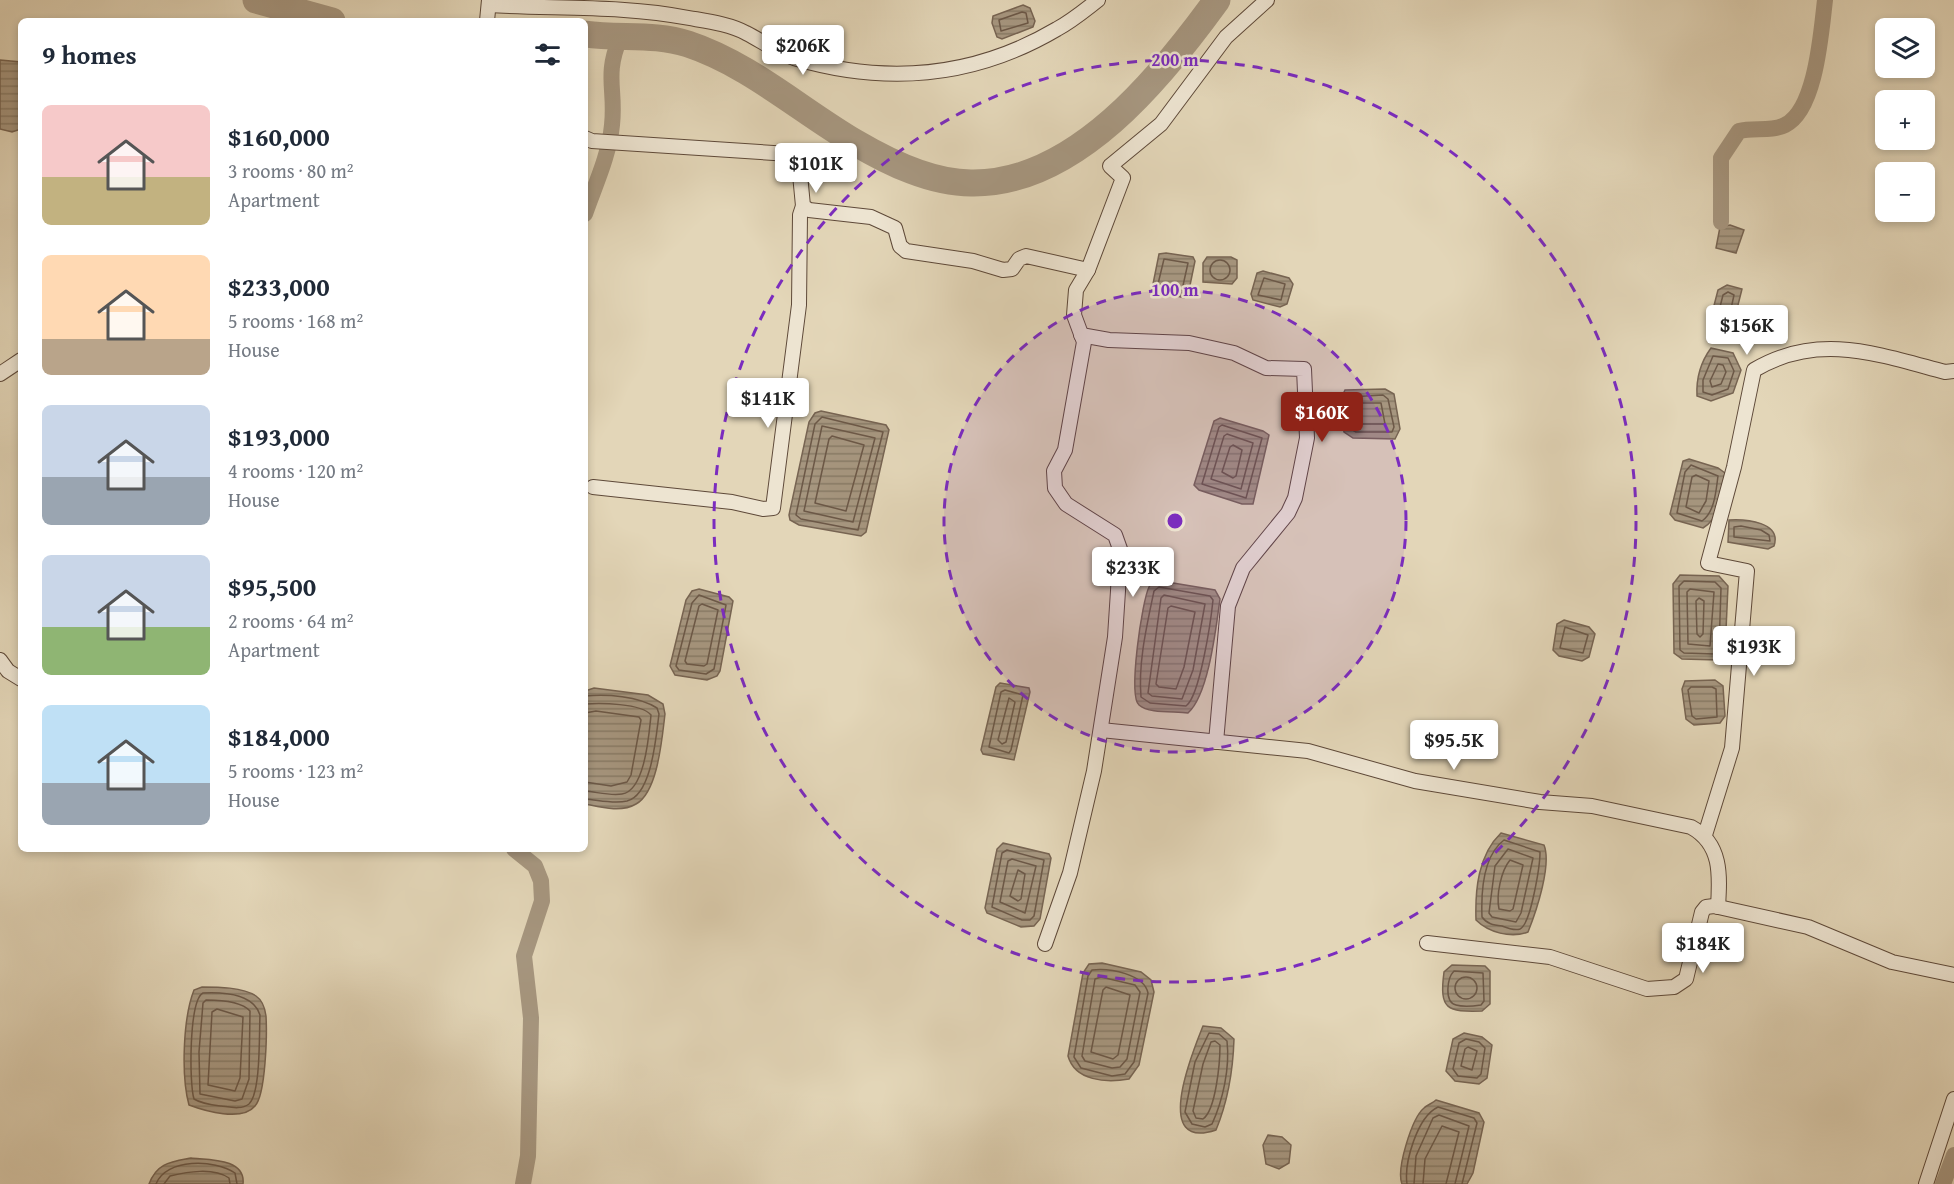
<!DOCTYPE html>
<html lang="en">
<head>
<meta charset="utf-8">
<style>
	body { margin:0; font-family:"Gentium Book Plus",serif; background:#f2f2f3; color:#1f2937; height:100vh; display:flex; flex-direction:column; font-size:22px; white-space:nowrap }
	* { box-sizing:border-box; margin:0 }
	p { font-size:20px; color:#747a83 }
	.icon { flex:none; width:33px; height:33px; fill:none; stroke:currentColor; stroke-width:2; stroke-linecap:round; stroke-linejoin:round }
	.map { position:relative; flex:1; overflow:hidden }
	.drawer { position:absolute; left:18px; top:18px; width:570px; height:834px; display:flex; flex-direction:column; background:#fff; border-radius:9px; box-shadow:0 3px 9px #0003 }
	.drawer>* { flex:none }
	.tools { position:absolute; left:1875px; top:18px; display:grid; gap:12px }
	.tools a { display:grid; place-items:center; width:60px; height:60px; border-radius:9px; background:#fff; box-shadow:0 3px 9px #0003; font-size:30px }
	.price { position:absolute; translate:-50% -51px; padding:0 14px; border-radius:6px; background:#fff; color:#222; font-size:20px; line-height:39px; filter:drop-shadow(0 2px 3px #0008) }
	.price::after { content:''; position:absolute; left:50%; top:36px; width:18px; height:14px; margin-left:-9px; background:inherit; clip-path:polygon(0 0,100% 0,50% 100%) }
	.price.on { background:#8f2418; color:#fff }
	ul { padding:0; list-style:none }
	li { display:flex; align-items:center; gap:18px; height:150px; padding:0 24px }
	li span { display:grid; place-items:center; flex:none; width:168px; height:120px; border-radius:9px; color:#555 }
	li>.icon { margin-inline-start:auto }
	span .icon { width:72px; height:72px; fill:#fffc; stroke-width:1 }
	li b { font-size:26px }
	h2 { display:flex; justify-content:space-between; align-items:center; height:72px; padding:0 24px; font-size:26px }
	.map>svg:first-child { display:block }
</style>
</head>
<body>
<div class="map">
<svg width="1954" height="1184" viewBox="0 0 1954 1184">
	<defs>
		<pattern id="water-rules" width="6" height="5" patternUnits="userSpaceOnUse" patternTransform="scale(1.5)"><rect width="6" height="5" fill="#a6967f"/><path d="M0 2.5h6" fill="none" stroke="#887a66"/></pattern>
	</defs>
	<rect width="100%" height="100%" fill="#e3d6b8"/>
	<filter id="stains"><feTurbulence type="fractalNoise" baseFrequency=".00333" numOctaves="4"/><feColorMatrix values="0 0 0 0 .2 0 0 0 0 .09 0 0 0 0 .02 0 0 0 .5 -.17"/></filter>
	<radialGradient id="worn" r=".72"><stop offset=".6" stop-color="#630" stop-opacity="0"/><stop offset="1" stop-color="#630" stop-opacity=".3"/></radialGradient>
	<!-- water -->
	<g fill="url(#water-rules)" stroke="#776452" stroke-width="1.5">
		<path d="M1023,5L1030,8L1035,21L1033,27L1002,39L997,37L992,23L993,16Z"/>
		<path d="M0,60L21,62V129L12,132L0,129Z"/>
		<path d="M1730,225L1744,230L1736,253L1716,248L1720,227Z"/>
		<path d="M1166,253L1193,257L1195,261L1188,295L1184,298L1152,289L1159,254Z"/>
		<path d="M1207,257H1231L1237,260V278L1232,284L1203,282V263Z"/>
		<path d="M1263,271L1289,278L1293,284L1287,304L1280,307L1253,300L1251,294L1257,273Z"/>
		<path d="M1727,285L1742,289L1734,321L1726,330L1712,327L1710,321L1718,290Z"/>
		<path d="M1711,348L1733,353L1741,370L1733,393L1711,401L1697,396C1696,378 1700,363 1711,348Z"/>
		<path d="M1385,389L1394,394L1400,429L1395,439L1353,438L1344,432L1339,403L1345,390Z"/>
		<path d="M821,411L886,425L889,430L866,532L861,536L799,525L790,520L789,515L809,422L815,413Z"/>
		<path d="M1220,418L1263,431L1269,435L1253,504H1242L1199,490L1194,485L1214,421Z"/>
		<path d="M1689,459L1718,468L1725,473C1721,491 1721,518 1703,528L1675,520L1670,514L1683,461Z"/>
		<path d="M1729,520C1746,519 1782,522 1774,546L1768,549L1728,542Z"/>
		<path d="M1680,575L1719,576L1728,586L1725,652L1718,660L1682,659L1674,653L1673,584Z"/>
		<path d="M1155,580L1215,590L1220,599C1216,627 1209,694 1188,713C1175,711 1149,714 1139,705C1128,696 1142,601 1149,587C1150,584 1153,583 1155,580Z"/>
		<path d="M699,589L729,597L733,601L720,671L717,676L707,680L675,675L670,666L686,600L692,591Z"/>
		<path d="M1564,620L1589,627L1595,634L1589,657L1582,661L1559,656L1553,650L1557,624Z"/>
		<path d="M1715,680L1723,686L1725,716L1720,723L1694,725L1686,719L1682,689L1685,681Z"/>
		<path d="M1000,683L1029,688L1030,692L1014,760L983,754L981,750L996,687Z"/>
		<path d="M594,688L648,695L663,704L665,714C662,738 658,792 636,804C621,813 600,807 585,804V691Z"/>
		<path d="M1501,833L1544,845C1552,865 1536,912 1528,932C1511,939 1488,932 1476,920C1475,890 1478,855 1501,833Z"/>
		<path d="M1003,843L1049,854L1051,858L1040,919L1034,926L1021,927L987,913L985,908L997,849Z"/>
		<path d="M1102,963L1141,972L1151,980L1154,992L1139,1065L1129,1079C1106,1083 1075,1081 1068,1056L1083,973L1089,964Z"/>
		<path d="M1452,965L1485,966L1490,971V1004L1482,1011C1447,1012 1439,1010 1444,972Z"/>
		<path d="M202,987C217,987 243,987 256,996C262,1000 265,1008 266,1016C267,1033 266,1094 255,1106C242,1122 205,1111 189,1105C181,1076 183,1018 194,990Z"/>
		<path d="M1203,1026L1221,1028L1234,1039C1233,1071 1228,1101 1216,1130C1151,1152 1193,1051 1203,1026Z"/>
		<path d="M1464,1033L1482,1037L1492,1045L1487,1078L1479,1084L1455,1081L1446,1071L1453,1039Z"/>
		<path d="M1436,1100L1479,1113L1484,1122L1473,1173L1467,1184H1402C1396,1169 1412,1118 1424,1108C1427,1105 1433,1103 1436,1100Z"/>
		<path d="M1268,1135L1282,1137L1291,1145L1289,1163L1279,1169L1266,1164L1263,1145Z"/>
		<path d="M191,1158C208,1160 246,1158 243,1184H149C157,1163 170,1162 191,1158Z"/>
	</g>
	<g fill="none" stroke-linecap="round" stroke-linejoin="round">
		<!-- shore -->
		<g stroke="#6c5847" stroke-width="1.5">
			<path d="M1022,12L1026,13L1028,23L1001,31L999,20Z"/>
			<path d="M1164,259L1188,263L1182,290L1158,284Z"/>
			<circle cx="1220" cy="270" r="10"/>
			<path d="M1264,278L1285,284L1281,300L1258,295Z"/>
			<path d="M1728,292L1734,295L1729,318L1724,323L1719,322L1717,319L1723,295Z"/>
			<path d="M1713,356L1728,358L1734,371L1728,389L1712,395L1703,392V380Z"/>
			<path d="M1718,364L1723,365L1726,372L1721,384L1712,387L1710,381Z"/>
			<path d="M1383,395L1388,399L1394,427L1392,432H1356L1351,429L1346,404L1349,397Z"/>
			<path d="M1356,403H1381L1385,424H1358L1354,407Z"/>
			<path d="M822,417L883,432L858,530L801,519L796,515L815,424Z"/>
			<path d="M1222,425L1262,438L1246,498L1202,484L1219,427Z"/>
			<path d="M822,426L875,438L853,522L804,511Z"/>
			<path d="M1227,434L1253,443L1241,489L1211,479L1224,436Z"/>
			<path d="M832,436L864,445L846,511L815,503L829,439Z"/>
			<path d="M1233,445L1242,450L1236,476L1233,478L1222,472L1230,447Z"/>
			<path d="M1691,465L1718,476C1716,490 1715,512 1702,521L1677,513L1685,472Z"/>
			<path d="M1696,475L1709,481L1706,501L1699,513L1686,507L1692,477Z"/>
			<path d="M1741,526L1761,530L1769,535L1770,541L1734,537V527Z"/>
			<path d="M1684,581L1715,582L1721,588L1719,648L1715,654L1684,653L1680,650L1679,586Z"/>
			<path d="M1159,587L1210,596L1213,600C1211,620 1200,696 1186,706L1150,703L1141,697C1138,662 1147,625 1154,591Z"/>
			<path d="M1690,589L1714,592L1710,646L1688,644L1687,592Z"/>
			<path d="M699,595L726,605L714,669L706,674L679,670L676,666L692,603Z"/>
			<path d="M1164,595L1205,604L1193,670L1182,699L1152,696L1148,693L1161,598Z"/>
			<path d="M1699,598L1704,601L1703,634L1700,637L1697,634L1696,601Z"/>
			<path d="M702,604L718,610L707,664L704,666L687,664L685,661L699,606Z"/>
			<path d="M1171,606L1195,612L1184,667L1176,689L1159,687L1156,684L1168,608Z"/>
			<path d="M1565,627L1588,635L1583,653L1560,648Z"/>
			<path d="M1691,687H1712L1716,689L1717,717L1696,719L1692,716L1688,690Z"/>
			<path d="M1005,690L1023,695L1011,750L1009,753L989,747L1001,692Z"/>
			<path d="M585,696C607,694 638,696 657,708L659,714C656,736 652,795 627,801C613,804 599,800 585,799"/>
			<path d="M1009,698L1015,702L1006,742L1002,744L998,740Z"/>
			<path d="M585,704C600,703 641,703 651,715C649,734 645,791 622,794C610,796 597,792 585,791"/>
			<path d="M585,713L596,711L639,717L641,720L631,775L627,782L611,786L585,782"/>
			<path d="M1504,840L1540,852C1540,865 1531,924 1520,929C1515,931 1507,928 1502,926C1493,925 1487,924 1482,917C1481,892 1483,856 1504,840Z"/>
			<path d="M1508,849L1533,858L1521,913L1516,922L1492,917L1489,913L1495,866Z"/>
			<path d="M1007,850L1044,860L1034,916L1030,920H1022L992,907L1002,853Z"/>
			<path d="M1012,859L1036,866L1025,913L1000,902L1008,861Z"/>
			<path d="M1510,860L1523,865L1513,909L1510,911L1499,909C1496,895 1501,871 1510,860Z"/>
			<path d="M1018,870L1025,874L1021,899L1018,901L1010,896Z"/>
			<path d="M1092,970C1110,968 1144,974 1148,993L1134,1062L1125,1074L1112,1076L1081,1068L1074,1057L1088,976Z"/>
			<path d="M1454,971L1483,973L1484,1001L1481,1005C1474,1006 1463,1007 1456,1005C1444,1002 1447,978 1454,971Z"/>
			<path d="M1101,977L1135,985L1140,992L1127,1059L1120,1067L1112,1068L1085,1061L1082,1056L1095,979Z"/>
			<circle cx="1466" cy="988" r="11"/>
			<path d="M1106,987L1130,995L1118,1055L1113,1059L1091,1052L1103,990Z"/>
			<path d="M203,993C223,992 253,993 260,1015C259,1033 261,1093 249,1104C241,1110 230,1107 221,1106C212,1105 202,1104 194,1099C189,1083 189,1000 203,993Z"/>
			<path d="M206,1000C219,1000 241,1001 250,1011L249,1079L242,1099L235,1101L200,1094L199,1052L203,1003Z"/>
			<path d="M217,1009L243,1017L240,1078L235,1091L208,1085L212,1012Z"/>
			<path d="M1209,1033L1219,1034L1227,1041C1230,1068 1223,1100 1212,1124L1205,1127L1192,1124L1185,1112L1195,1062Z"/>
			<path d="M1466,1039L1479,1042L1485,1048L1481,1074L1477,1078L1458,1076L1453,1069L1459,1043Z"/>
			<path d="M1215,1041L1220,1045C1220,1062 1216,1110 1203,1119L1196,1118L1193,1111L1203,1064L1211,1042Z"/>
			<path d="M1468,1047L1477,1051L1472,1070L1461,1066L1465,1049Z"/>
			<path d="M156,1184C166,1158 215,1159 235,1173L237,1184"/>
			<path d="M164,1184L170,1176C187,1172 213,1167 229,1178L230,1184"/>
			<path d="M1407,1184C1404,1163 1417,1117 1438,1107L1474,1118L1477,1123L1462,1184"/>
			<path d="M1414,1184L1416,1156L1433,1118L1439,1115L1469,1126L1455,1184"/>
			<path d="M1423,1184L1425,1159L1442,1126L1459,1132L1446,1184"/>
		</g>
		<!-- canal -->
		<g stroke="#a6967f" stroke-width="16">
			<path d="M585,214C595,185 609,156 612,125C616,89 604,76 620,38"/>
			<path d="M1721,222V158L1739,131C1753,127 1771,132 1785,125C1816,110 1821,33 1825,0"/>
			<path d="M514,849L535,866L541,881L542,901L524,956L531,1018L528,1156L523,1184"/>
			<path d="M1943,1184L1954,1155"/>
		</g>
		<!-- river -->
		<g stroke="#a6967f" stroke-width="27">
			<path d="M256,0L332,21"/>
			<path d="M585,34C620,39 654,33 688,44C749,64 801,111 856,143C890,163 931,183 971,183C1075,185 1162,76 1217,0"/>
		</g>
		<defs>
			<g id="minor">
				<path d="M489,5C555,9 623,5 689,18C706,21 730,24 746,33C762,41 776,52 794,58C885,85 974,78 1057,29C1072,21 1085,10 1098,0"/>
				<path d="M487,21L489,0"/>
				<path d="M585,138L592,141L789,154L799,164L803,206L809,210L871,217L895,228L900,246L906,251L973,261L1003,270L1012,269L1019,259L1026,256L1088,270L1123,178L1110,166L1161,124L1226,37L1267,0"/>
				<path d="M1081,335L1109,340L1189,343L1234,353L1266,368L1304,369L1307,438L1295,498L1288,513L1243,568L1228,606L1216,742"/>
				<path d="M0,374L21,360"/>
				<path d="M593,487L732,502L763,509L773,508L799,305L800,215L803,206"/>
				<path d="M0,660L8,671L21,679"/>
				<path d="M1101,730L1308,751L1415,781L1540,802L1592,806L1691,827C1722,844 1720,875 1718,907"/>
				<path d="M1705,835L1732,748L1747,571L1708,563L1734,467L1754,370C1818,332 1877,354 1945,372L1954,371"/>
				<path d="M1427,943L1550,957L1647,989L1674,987L1686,979L1702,912L1706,907L1714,906L1808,927L1892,962L1954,975"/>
				<path d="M1045,944L1070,873L1094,771L1115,637L1118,591L1120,549L1115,535L1066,504L1055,488L1054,471L1065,450L1084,342L1074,315L1076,290L1088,270"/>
				<path d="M1926,1184L1954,1099"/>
			</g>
		</defs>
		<!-- minor casing -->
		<use href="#minor" stroke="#5e4939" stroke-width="16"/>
		<!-- minor -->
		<use href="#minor" stroke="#ede4d1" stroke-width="14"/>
	</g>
	<!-- distance rings -->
	<circle cx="1175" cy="521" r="231" fill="#7b2cbf" fill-opacity=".12"/>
	<g fill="none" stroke="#7b2cbf" stroke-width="3" stroke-dasharray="10 8">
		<circle cx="1175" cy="521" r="231"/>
		<circle cx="1175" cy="521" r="461"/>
	</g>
	<circle cx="1175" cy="521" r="9" fill="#7b2cbf" stroke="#ede4d1" stroke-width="3"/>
	<g font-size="18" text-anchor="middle" font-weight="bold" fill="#7b2cbf" stroke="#ede4d1" stroke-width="5" stroke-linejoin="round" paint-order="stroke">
		<text x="1175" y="66">200 m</text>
		<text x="1175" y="296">100 m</text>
	</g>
	<rect width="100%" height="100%" filter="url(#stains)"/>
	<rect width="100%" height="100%" fill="url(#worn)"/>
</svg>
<div class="tools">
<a><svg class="icon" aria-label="layers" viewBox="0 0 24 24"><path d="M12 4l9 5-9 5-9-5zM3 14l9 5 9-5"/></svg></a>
<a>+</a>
<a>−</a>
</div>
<b class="price" style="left:803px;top:76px">$206K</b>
<b class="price" style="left:816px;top:194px">$101K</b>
<b class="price" style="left:1747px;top:356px">$156K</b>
<b class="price" style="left:768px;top:429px">$141K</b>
<b class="price on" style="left:1322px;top:443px">$160K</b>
<b class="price" style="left:1133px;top:598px">$233K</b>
<b class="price" style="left:1754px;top:677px">$193K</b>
<b class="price" style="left:1454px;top:771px">$95.5K</b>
<b class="price" style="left:1703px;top:974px">$184K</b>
<section class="drawer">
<h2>9 homes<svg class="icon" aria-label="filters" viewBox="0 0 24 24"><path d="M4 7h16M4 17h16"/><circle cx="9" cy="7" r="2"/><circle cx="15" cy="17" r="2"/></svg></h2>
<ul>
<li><span style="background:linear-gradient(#f6c9c9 60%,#c2b280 0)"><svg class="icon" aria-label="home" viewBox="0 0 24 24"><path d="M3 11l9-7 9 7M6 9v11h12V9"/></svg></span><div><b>$160,000</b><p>3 rooms · 80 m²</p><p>Apartment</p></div></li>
<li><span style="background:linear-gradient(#ffd9b3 70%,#b9a48a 0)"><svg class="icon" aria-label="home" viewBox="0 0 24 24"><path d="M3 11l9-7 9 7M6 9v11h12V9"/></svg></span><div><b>$233,000</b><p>5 rooms · 168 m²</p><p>House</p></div></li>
<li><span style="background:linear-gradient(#c9d6e8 60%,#9aa5b1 0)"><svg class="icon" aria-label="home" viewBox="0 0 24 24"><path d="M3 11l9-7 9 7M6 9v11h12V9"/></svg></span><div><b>$193,000</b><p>4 rooms · 120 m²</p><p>House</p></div></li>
<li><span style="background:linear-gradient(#c9d6e8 60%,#8fb573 0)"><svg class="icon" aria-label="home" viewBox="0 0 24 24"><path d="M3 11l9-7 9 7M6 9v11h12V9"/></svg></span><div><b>$95,500</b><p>2 rooms · 64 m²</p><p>Apartment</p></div></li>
<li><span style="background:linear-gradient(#bfe0f5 65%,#9aa5b1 0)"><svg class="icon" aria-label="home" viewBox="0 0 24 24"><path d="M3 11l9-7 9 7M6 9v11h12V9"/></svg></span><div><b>$184,000</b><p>5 rooms · 123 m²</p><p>House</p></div></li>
</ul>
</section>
</div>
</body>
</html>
